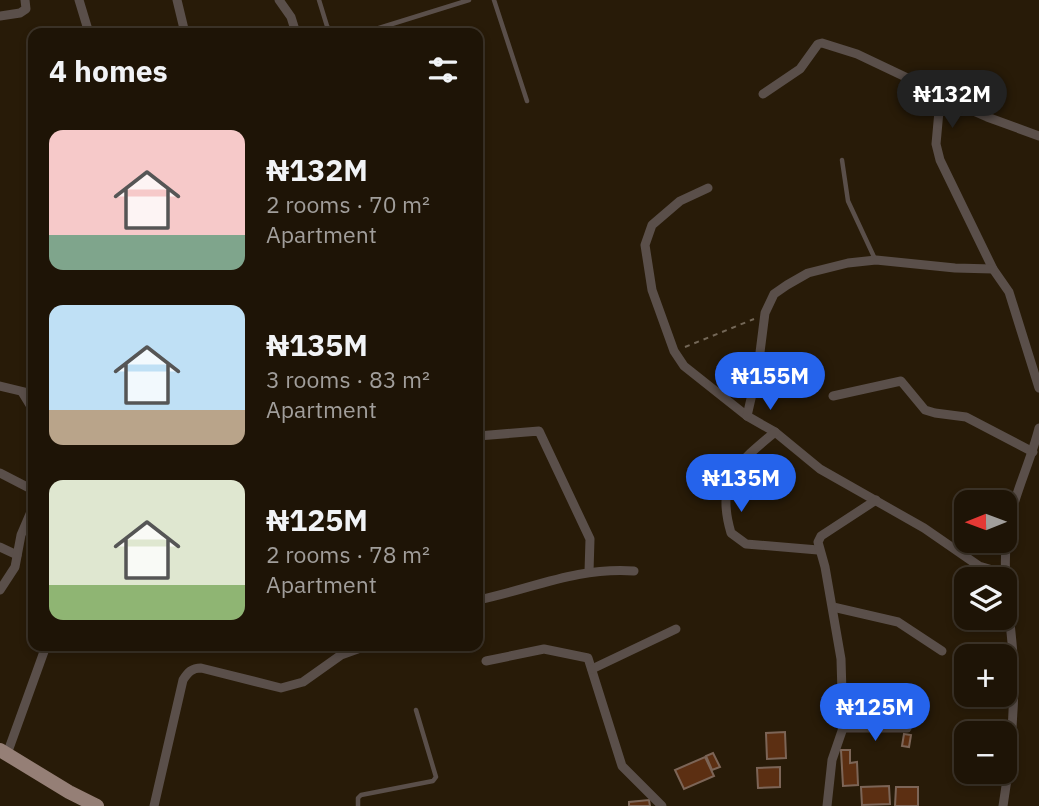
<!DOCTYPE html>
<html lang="en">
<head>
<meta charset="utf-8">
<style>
	body { margin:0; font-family:"IBM Plex Sans",sans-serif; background:#2b2114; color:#f1f3f6; height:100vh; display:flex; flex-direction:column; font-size:26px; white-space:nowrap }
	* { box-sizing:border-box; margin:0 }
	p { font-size:23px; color:#a19e9b }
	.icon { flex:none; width:38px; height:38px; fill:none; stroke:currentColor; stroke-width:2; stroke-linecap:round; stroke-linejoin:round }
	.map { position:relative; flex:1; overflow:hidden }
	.drawer { position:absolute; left:28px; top:28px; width:455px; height:623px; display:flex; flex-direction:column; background:#1e1406; border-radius:14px; box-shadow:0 4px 10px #0003,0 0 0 2px #3c3328 }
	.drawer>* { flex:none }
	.needle { width:46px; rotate:269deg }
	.buttons { position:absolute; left:954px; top:490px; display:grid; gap:14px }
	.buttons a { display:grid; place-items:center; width:63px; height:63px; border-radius:14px; background:#1e1406; box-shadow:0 4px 10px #0003,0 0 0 2px #3c3328; font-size:35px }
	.price { position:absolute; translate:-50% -60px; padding:0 16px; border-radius:24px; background:#2563eb; color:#fff; font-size:23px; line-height:46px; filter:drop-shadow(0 2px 4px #0008) }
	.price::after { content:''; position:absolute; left:50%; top:42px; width:21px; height:16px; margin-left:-10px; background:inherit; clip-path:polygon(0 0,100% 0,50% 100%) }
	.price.current { background:#222; color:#fff }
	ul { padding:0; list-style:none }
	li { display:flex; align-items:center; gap:21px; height:175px; padding:0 21px }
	li span { display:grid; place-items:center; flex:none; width:196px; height:140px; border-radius:14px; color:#555 }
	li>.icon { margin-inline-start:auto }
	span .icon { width:84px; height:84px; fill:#fffc; stroke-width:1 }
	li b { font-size:30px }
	h2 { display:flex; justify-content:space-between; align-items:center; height:84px; padding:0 21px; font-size:30px }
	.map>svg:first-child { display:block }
</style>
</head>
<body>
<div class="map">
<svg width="1039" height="806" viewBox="0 0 1039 806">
	<rect width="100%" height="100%" fill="#281b08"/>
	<!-- building -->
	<g fill="#5c2f12" stroke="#7c6557" stroke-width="2">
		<path d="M785,732L786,758L767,759L766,733Z"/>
		<path d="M904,734L911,735L909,747L902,746Z"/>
		<path d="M841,750H850V763L857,762L858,785L843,786Z"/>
		<path d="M713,753L720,767L712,770L706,756Z"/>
		<path d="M705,757L714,776L684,789L675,770Z"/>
		<path d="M780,767V787L758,788L757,768Z"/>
		<path d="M889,786L890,804L862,805L861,787Z"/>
		<path d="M896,787H918V806H895Z"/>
		<path d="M649,800L650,806H629V802Z"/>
	</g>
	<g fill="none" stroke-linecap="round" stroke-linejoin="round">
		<!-- path -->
		<path stroke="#736757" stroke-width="2" stroke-dasharray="5 5" stroke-linecap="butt" d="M685,347L754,319"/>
		<!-- lane -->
		<g stroke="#5a4f4a" stroke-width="4.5">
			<path d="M319,0L327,26L332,33"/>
			<path d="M494,0L527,101"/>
			<path d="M363,33L469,0"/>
			<path d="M842,160L848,201L875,259"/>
			<path d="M358,806V798L361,795L433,781L436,777L416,710"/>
		</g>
		<!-- street -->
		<g stroke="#5a4f4a" stroke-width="9">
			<path d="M79,0L89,33"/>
			<path d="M177,0L185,33"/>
			<path d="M279,0L291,17L296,33"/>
			<path d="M0,16L20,13L26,9L25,0"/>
			<path d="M763,94L800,69L818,44L822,43L857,54L937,92L940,100L936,144L940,160L993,269L1009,292L1039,388"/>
			<path d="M939,96L987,117L1039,136"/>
			<path d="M708,188L680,201L652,225L645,245L652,290L674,351L684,366L747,416L775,432L820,469L924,528L979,566L1006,574"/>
			<path d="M0,386L33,394"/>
			<path d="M22,392L33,410"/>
			<path d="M833,396L901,381L925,410L935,413L966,417L1033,452"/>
			<path d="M747,416L758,368L765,313L774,294L787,285L808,273L848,263L876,260L955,268L993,269"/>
			<path d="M775,432C737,464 715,479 731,533L746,544L818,550"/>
			<path d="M478,436L539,431L590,539L589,572"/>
			<path d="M0,473L33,490"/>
			<path d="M0,547L17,555"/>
			<path d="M0,590L15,567L21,535L33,507"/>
			<path d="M478,600C532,589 576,567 634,571"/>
			<path d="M833,607L898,622L942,651"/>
			<path d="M486,661L544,649L588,658L622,766L662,806"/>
			<path d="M592,669L676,629"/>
			<path d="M843,728H907"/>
			<path d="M7,754L46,646"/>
			<path d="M154,806L183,680C188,672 192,668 201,668L281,688L303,682L341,655L366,646"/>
			<path d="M827,806L832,760L843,728L841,659L825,567L818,542L821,536L876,500"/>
			<path d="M1003,806C1010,763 1014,716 1014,673C1013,627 1001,580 1007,535C1012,498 1030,464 1039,428"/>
		</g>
		<!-- primary -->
		<path stroke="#957f76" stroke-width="14" d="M0,750L69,792L97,806"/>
	</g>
</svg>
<div class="buttons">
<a><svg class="needle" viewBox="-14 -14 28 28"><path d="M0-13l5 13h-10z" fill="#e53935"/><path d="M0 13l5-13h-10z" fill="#a19e9b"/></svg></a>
<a><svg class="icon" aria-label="layers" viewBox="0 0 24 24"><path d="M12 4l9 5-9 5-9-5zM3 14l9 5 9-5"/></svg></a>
<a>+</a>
<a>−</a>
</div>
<b class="price current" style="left:952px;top:130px">₦132M</b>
<b class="price" style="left:770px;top:412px">₦155M</b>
<b class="price" style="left:741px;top:514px">₦135M</b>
<b class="price" style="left:875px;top:743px">₦125M</b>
<section class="drawer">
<h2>4 homes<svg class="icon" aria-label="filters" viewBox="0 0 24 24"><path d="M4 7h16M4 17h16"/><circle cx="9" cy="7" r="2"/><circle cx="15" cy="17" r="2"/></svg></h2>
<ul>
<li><span style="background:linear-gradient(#f6c9c9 75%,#7fa58c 0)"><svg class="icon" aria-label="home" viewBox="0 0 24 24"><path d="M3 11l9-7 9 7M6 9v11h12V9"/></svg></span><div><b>₦132M</b><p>2 rooms · 70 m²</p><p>Apartment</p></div></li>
<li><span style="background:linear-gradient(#bfe0f5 75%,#b9a48a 0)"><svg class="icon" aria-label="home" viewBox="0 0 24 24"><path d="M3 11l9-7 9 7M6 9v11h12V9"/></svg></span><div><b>₦135M</b><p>3 rooms · 83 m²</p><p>Apartment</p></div></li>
<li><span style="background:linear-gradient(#dfe7d0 75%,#8fb573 0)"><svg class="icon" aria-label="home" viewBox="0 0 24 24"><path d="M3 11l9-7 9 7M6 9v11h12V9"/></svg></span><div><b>₦125M</b><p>2 rooms · 78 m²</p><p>Apartment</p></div></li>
</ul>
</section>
</div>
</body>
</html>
